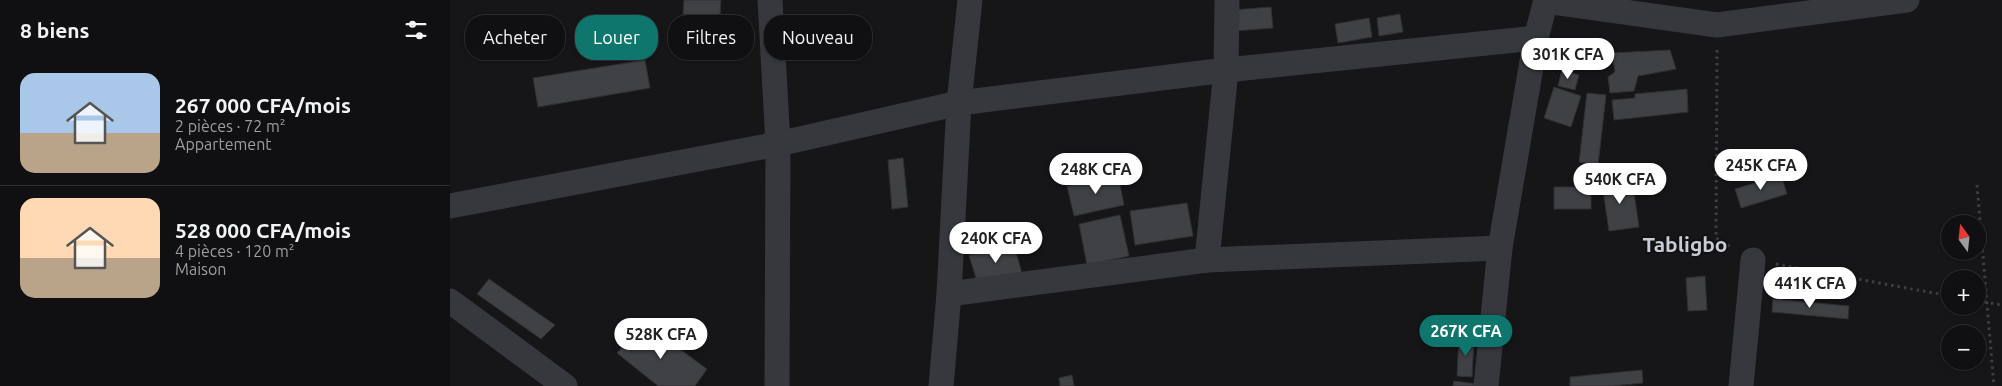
<!DOCTYPE html>
<html lang="fr">
<head>
<meta charset="utf-8">
<style>
	body { margin:0; font-family:Ubuntu,sans-serif; background:#19191b; color:#f1f3f6; height:100vh; display:flex; flex-direction:column; font-size:19px; white-space:nowrap }
	* { box-sizing:border-box; margin:0 }
	p { font-size:16px; color:#9c9d9f }
	.icon { flex:none; width:28px; height:28px; fill:none; stroke:currentColor; stroke-width:2; stroke-linecap:round; stroke-linejoin:round }
	.map { position:relative; flex:1; overflow:hidden }
	.sheet { display:flex; flex-direction:column; background:#101012; width:450px }
	.sheet>* { flex:none }
	.top-card { position:absolute; left:15px; top:15px; width:475px; height:45px; display:flex; gap:10px }
	.needle { width:32px; rotate:345deg }
	.controls { position:absolute; left:1491px; top:215px; display:grid; gap:10px }
	.controls a { display:grid; place-items:center; width:45px; height:45px; border-radius:50%; background:#101012; box-shadow:0 1px 4px #0004,0 0 0 1px #303032; font-size:25px }
	.price { position:absolute; translate:-50% -42px; padding:0 11px; border-radius:18px; background:#fff; color:#222; font-size:16px; line-height:32px; filter:drop-shadow(0 1px 2px #0008) }
	.price::after { content:''; position:absolute; left:50%; top:30px; width:15px; height:11px; margin-left:-8px; background:inherit; clip-path:polygon(0 0,100% 0,50% 100%) }
	.price.on { background:#0f766e; color:#fff }
	ul { padding:0; list-style:none }
	li { display:flex; align-items:center; gap:15px; height:125px; padding:0 20px }
	li+li { border-top:1px solid #303032 }
	li span { display:grid; place-items:center; flex:none; width:140px; height:100px; border-radius:15px; color:#555 }
	li>.icon { margin-inline-start:auto }
	span .icon { width:60px; height:60px; fill:#fffc; stroke-width:1 }
	li b { font-size:21px }
	h2 { display:flex; justify-content:space-between; align-items:center; height:60px; padding:0 20px; font-size:21px }
	.tag { padding:0 18px; border-radius:20px; background:#101012; box-shadow:0 1px 4px #0004,0 0 0 1px #303032; font-size:18px; line-height:45px }
	.tag.on { background:#0f766e; color:#fff }
	main { display:flex; flex:1; min-height:0 }
	.map>svg:first-child { display:block }
</style>
</head>
<body>
<main>
<section class="sheet">
<h2>8 biens<svg class="icon" aria-label="filters" viewBox="0 0 24 24"><path d="M4 7h16M4 17h16"/><circle cx="9" cy="7" r="2"/><circle cx="15" cy="17" r="2"/></svg></h2>
<ul>
<li><span style="background:linear-gradient(#a9c7e8 60%,#b9a48a 0)"><svg class="icon" aria-label="home" viewBox="0 0 24 24"><path d="M3 11l9-7 9 7M6 9v11h12V9"/></svg></span><div><b>267 000 CFA/mois</b><p>2 pièces · 72 m²</p><p>Appartement</p></div></li>
<li><span style="background:linear-gradient(#ffd9b3 60%,#b9a48a 0)"><svg class="icon" aria-label="home" viewBox="0 0 24 24"><path d="M3 11l9-7 9 7M6 9v11h12V9"/></svg></span><div><b>528 000 CFA/mois</b><p>4 pièces · 120 m²</p><p>Maison</p></div></li>
</ul>
</section>
<div class="map">
<svg width="1552" height="386" viewBox="0 0 1552 386">
	<rect width="100%" height="100%" fill="#161618"/>
	<!-- building -->
	<g fill="#404145" stroke="#303034">
		<path d="M234,0H271L269,31L232,30Z"/>
		<path d="M821,7L823,28L784,31L783,10Z"/>
		<path d="M950,14L953,32L929,36L927,18Z"/>
		<path d="M919,18L922,37L888,43L885,24Z"/>
		<path d="M1220,50L1226,69L1188,76L1184,91L1160,93L1158,77L1165,72L1162,53Z"/>
		<path d="M195,60L200,88L88,107L83,78Z"/>
		<path d="M1112,70L1129,75L1125,90L1108,86Z"/>
		<path d="M1104,87L1131,96L1121,127L1094,118Z"/>
		<path d="M1237,89L1238,112L1164,120L1162,100L1185,98V94Z"/>
		<path d="M1137,93L1156,95L1148,165L1129,162Z"/>
		<path d="M453,158L458,207L442,209L438,160Z"/>
		<path d="M668,175L674,205L624,216L617,186Z"/>
		<path d="M1331,175L1337,194L1291,208L1285,189Z"/>
		<path d="M1182,179L1189,227L1159,231L1152,183Z"/>
		<rect x="1104" y="187" width="37" height="22"/>
		<path d="M737,203L743,236L685,245L680,211Z"/>
		<path d="M670,215L679,256L637,265L629,224Z"/>
		<path d="M563,242L572,273L528,285L519,255Z"/>
		<path d="M1255,276L1257,310L1238,311L1236,278Z"/>
		<path d="M39,279L105,325L91,339L27,294Z"/>
		<path d="M1323,299L1399,306L1398,319L1322,312Z"/>
		<path d="M194,323L257,369L245,386H208L167,353Z"/>
		<path d="M1009,337L1024,338L1022,377L1007,376Z"/>
		<path d="M1192,370L1193,383L1162,386H1120V377Z"/>
		<path d="M622,375L624,386H610L609,378Z"/>
		<path d="M1004,381L1027,384L1026,386H1003Z"/>
	</g>
	<g fill="none" stroke-linecap="round" stroke-linejoin="round">
		<!-- path -->
		<g stroke="#3d3f44" stroke-width="3" stroke-dasharray="2.5 4" stroke-linecap="butt">
			<path d="M1267,50L1266,238L1281,247"/>
			<path d="M1527,185L1544,386"/>
			<path d="M1326,264L1500,296"/>
			<path d="M1528,301L1552,305"/>
		</g>
		<!-- minor -->
		<g stroke="#37383d" stroke-width="25">
			<path d="M320,0L328,144L327,386"/>
			<path d="M1096,1L1267,25L1457,0"/>
			<path d="M0,206L328,144L509,103L776,70L1086,38"/>
			<path d="M757,260L776,70L777,0"/>
			<path d="M499,294L757,260L1050,248"/>
			<path d="M0,301L115,386"/>
			<path d="M491,386L499,294L509,103L520,0"/>
			<path d="M1036,386L1050,248L1086,38L1096,0"/>
			<path d="M1291,386L1303,260"/>
		</g>
	</g>
	<g text-anchor="middle" stroke-width="4" stroke-linejoin="round" paint-order="stroke">
		<!-- district labels -->
		<g font-size="21" font-weight="bold" fill="#c9ccd4" stroke="#111113">
			<text x="1235" y="252">Tabligbo</text>
		</g>
	</g>
</svg>
<div class="controls">
<a><svg class="needle" viewBox="-14 -14 28 28"><path d="M0-13l5 13h-10z" fill="#e53935"/><path d="M0 13l5-13h-10z" fill="#9c9d9f"/></svg></a>
<a>+</a>
<a>−</a>
</div>
<b class="price" style="left:1118px;top:80px">301K CFA</b>
<b class="price" style="left:1311px;top:191px">245K CFA</b>
<b class="price" style="left:646px;top:195px">248K CFA</b>
<b class="price" style="left:1170px;top:205px">540K CFA</b>
<b class="price" style="left:546px;top:264px">240K CFA</b>
<b class="price" style="left:1360px;top:309px">441K CFA</b>
<b class="price on" style="left:1016px;top:357px">267K CFA</b>
<b class="price" style="left:211px;top:360px">528K CFA</b>
<div class="top-card">
<a class="tag">Acheter</a>
<a class="tag on">Louer</a>
<a class="tag">Filtres</a>
<a class="tag">Nouveau</a>
</div>
</div>
</main>
</body>
</html>
